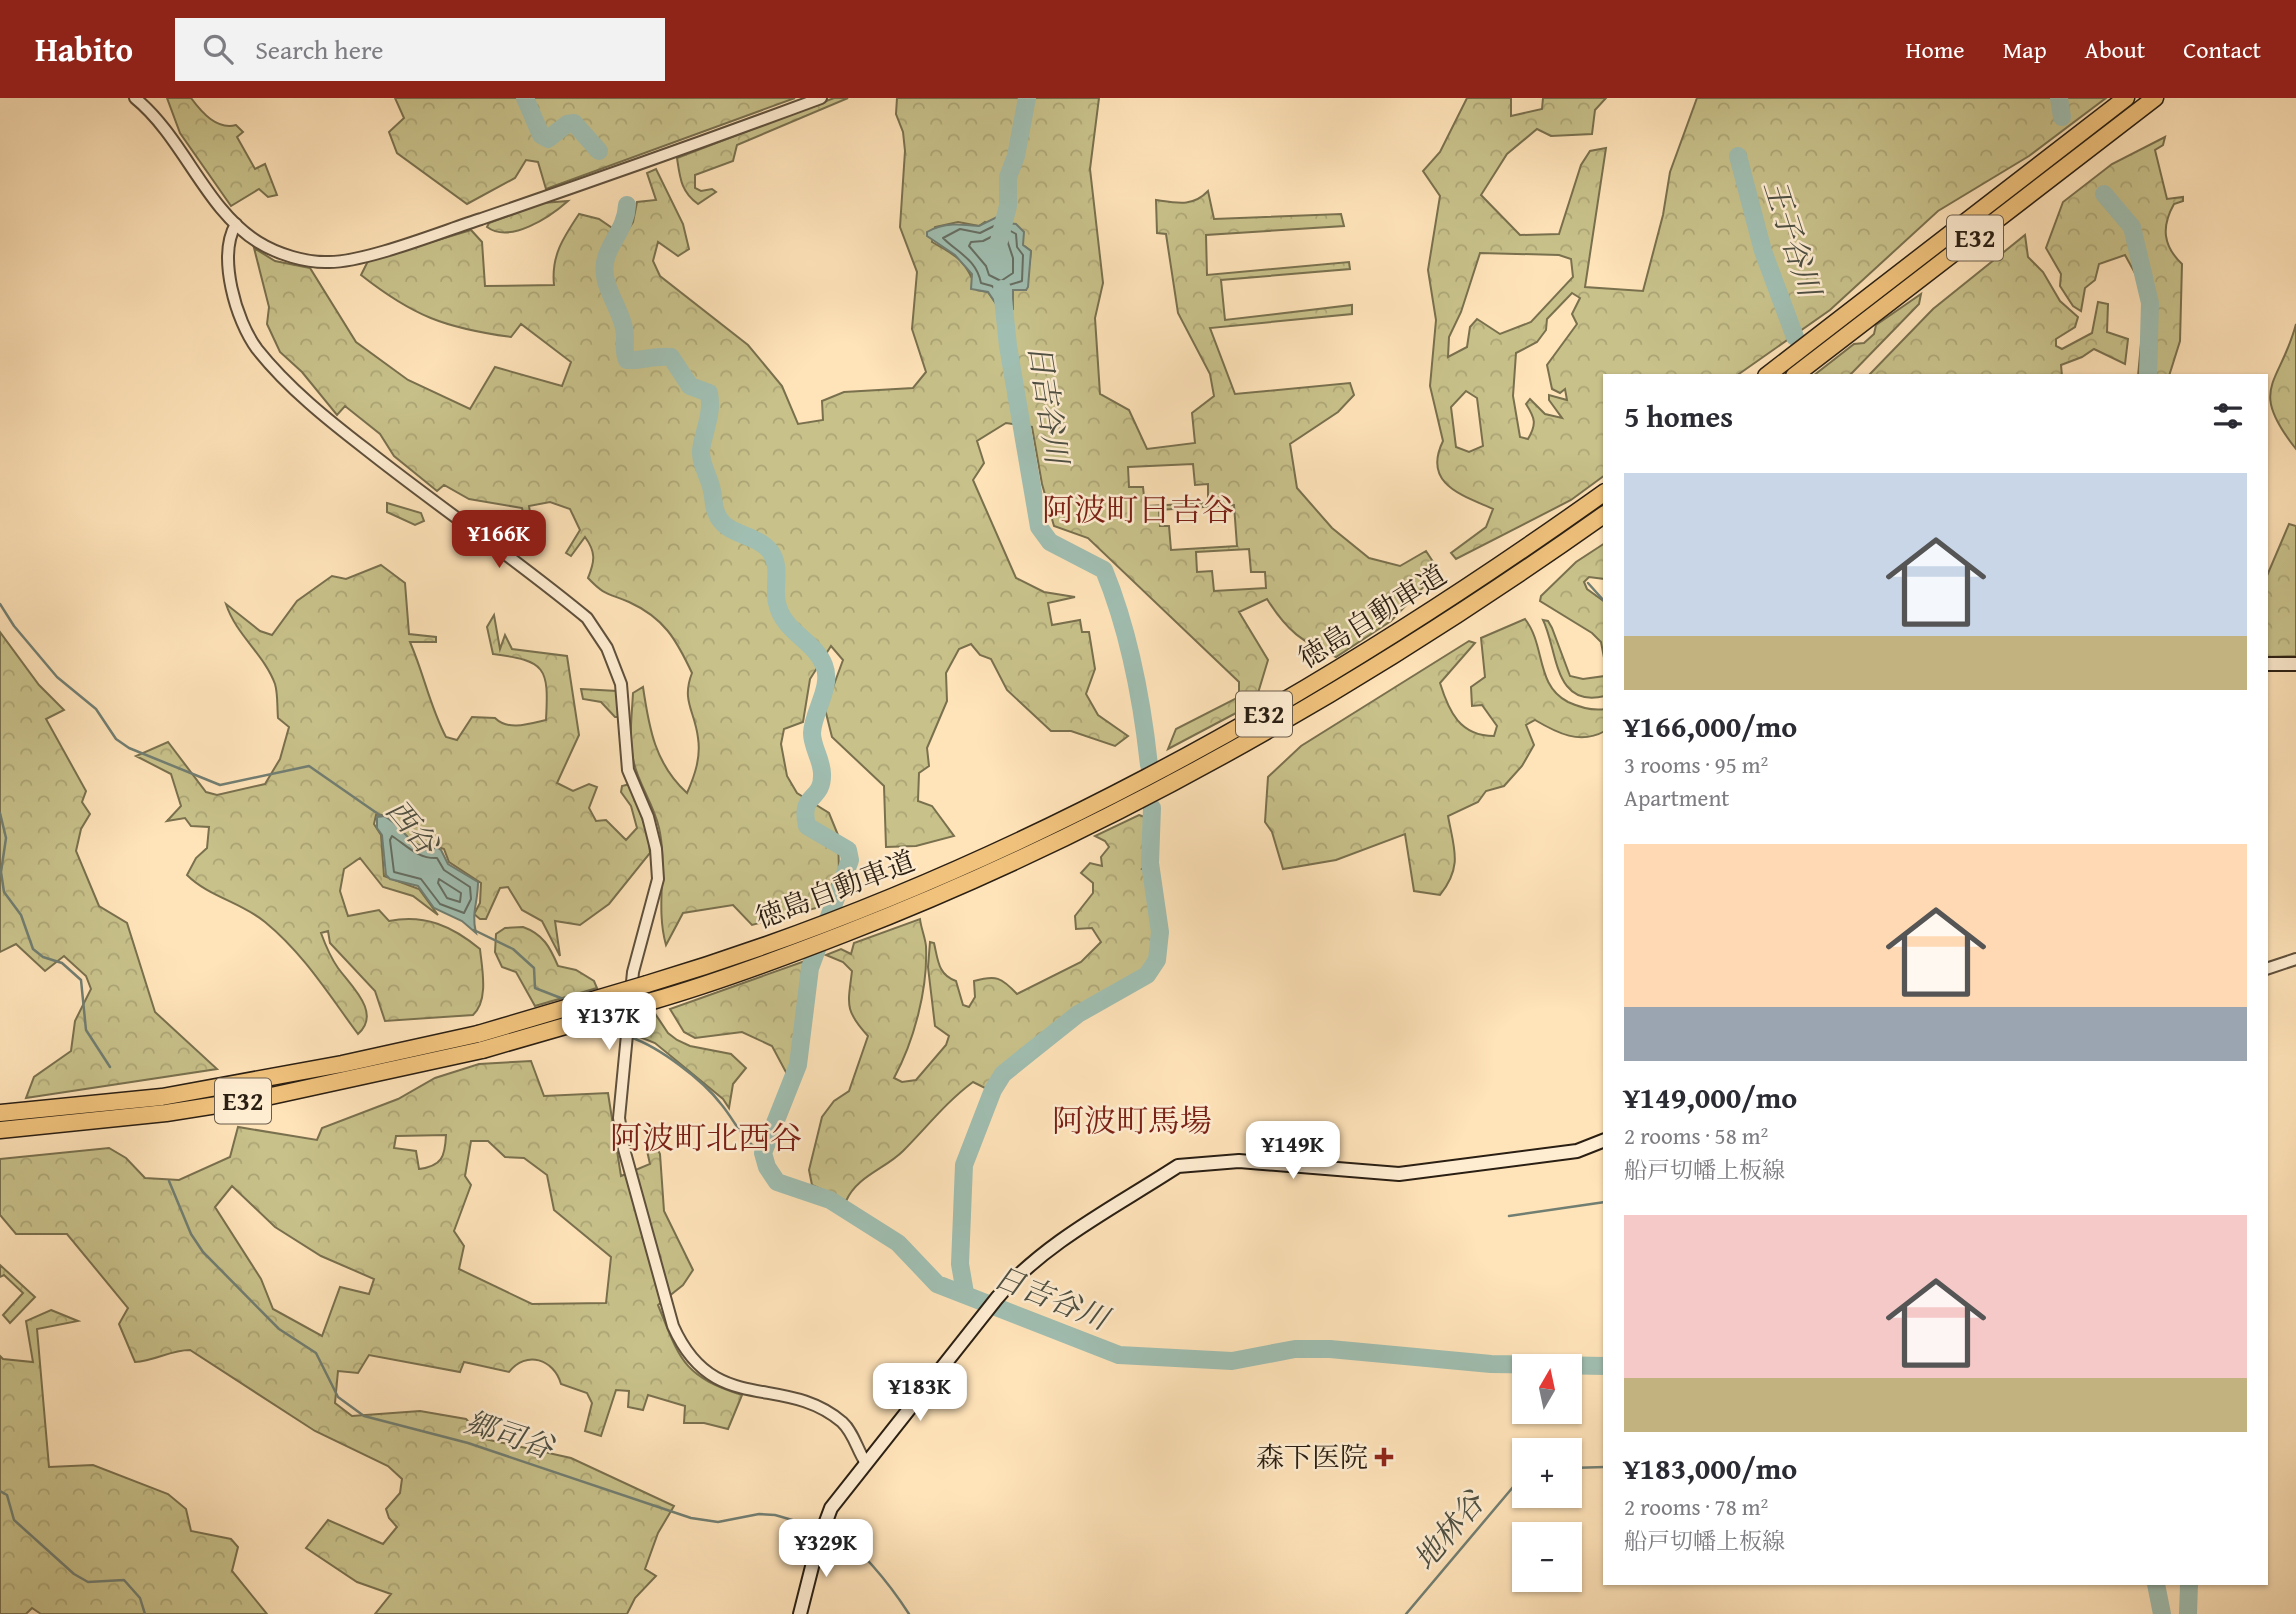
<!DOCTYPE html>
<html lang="en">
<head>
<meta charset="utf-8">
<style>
	body { margin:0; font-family:"Gentium Book Plus","Noto Serif JP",serif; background:#f2f2f3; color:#2b2b33; height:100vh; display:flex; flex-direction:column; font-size:26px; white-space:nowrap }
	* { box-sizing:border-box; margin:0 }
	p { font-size:23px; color:#7c7c81 }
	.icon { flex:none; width:38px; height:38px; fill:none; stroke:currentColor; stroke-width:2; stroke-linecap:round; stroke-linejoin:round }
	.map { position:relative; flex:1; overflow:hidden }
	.panel { position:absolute; left:1603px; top:276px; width:665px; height:1211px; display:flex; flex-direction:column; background:#fff; border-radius:0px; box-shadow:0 2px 5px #0004 }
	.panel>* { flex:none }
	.needle { width:46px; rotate:9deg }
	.buttons { position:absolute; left:1512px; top:1256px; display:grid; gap:14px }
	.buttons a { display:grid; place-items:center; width:70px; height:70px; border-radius:0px; background:#fff; box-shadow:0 2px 5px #0004; font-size:35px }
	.price { position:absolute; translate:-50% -60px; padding:0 16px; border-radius:14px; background:#fff; color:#222; font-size:23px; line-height:46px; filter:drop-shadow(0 2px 4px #0008) }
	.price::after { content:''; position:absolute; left:50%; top:42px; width:21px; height:16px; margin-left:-10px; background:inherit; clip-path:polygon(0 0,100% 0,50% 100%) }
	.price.current { background:#8f2418; color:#fff }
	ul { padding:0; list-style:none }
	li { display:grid; align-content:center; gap:14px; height:371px; padding:0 21px }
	li span { display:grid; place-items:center; height:217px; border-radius:0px; color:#555 }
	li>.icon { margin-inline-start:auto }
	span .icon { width:126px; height:126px; fill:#fffc; stroke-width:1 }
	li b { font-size:30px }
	h2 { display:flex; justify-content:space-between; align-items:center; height:84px; padding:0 21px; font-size:30px }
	header { display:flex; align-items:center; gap:42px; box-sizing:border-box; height:98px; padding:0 35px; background:#8f2418; color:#fff }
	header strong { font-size:33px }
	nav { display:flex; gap:38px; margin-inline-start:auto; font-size:24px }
	.search { width:490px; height:63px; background:#f2f2f3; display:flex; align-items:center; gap:18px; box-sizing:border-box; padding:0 24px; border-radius:0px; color:#7c7c81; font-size:26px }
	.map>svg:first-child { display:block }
</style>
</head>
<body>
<header>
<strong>Habito</strong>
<div class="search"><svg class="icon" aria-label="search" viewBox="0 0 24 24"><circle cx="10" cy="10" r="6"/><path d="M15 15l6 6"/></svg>Search here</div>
<nav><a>Home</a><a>Map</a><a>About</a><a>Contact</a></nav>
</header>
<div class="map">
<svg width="2296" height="1516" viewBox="0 0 2296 1516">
	<defs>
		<pattern id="forest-crowns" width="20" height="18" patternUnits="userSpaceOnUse" patternTransform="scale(1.75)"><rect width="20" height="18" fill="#c8c18a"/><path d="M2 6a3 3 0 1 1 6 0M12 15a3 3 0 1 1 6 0" fill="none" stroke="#aca576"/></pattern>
	</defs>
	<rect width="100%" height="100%" fill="#ffe3b9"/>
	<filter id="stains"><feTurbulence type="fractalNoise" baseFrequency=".00286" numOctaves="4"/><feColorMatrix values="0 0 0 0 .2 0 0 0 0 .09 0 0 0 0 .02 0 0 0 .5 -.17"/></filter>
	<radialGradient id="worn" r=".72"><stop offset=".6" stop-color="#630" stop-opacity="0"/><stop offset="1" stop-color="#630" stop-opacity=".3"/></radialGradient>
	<!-- forest -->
	<g fill="url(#forest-crowns)" stroke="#79704e" stroke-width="2" fill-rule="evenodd">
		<path d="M167,0H191C202,15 217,32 236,27L243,34L237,39L255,71L265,66L277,97L268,99L259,91L231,108L180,35Z"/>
		<path d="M395,0H795L546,91L538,64L526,62L515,80L467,106L397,55L389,34L404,20Z"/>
		<path d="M834,0H848L737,47L733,63L695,77V90L701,93L712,91L716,94L698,106C681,94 680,80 677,60Z"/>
		<path d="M897,0H1099L1090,71L1103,185L1095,220L1100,296L1129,312L1147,351L1195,345L1192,315L1214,298L1210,276L1178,215L1166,136L1157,135L1156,102C1177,105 1193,109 1208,93L1214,121L1341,116L1344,128L1206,137L1207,177L1349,164L1350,171L1221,182L1225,222L1352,207V216L1210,230L1235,296L1350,285L1354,297L1338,314L1290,346L1297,390L1332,430L1369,460L1400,468L1426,453L1439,473L1391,523L1336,559C1302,544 1287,533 1267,501L1239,514L1268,562L1255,605L1168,651L1176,631L1239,599V584L1088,440L1054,428L1042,386L1032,329L1006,325L977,343L984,365L973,382L1016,480L1044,494L1075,499L1048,505L1052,527L1080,522L1082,534H1089L1095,571L1086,596L1098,617L1128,638L1115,648L1071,633H1051L1007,592L991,561L980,557L971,546L959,551L946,575L947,603L927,650L929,668L919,675L918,703L932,708L954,738L916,748L886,749L884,688L832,639L825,611L843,562L831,548L810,581L803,624L784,631L781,646L787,678L797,695L829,715L838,737L839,773L820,809L752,827L733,807L683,815L666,847C655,808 668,769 659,730C654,707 639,687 634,665C628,643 632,617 633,595L643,589C649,630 655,666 687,695C695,677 701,659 698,640C695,613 681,603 692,575C676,541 664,520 629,504C608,495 605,498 588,480C595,463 596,454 585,439L571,458L566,455L580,432L570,411L550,404L529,408L533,433L528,436L522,410L469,401L444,387L437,393L394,358L380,336L345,308L337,317L302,274L280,254L267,226L269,209L254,150L275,163L310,170L356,244L408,282L470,311L495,269L562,288L571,264L521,226L511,239C445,230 413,218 361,177L368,163L471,132L482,144L485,188L554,187C551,158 563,140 579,116L599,121L624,138L633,124L637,104L656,102L647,75L656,71L683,126L689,151L678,158L658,144L653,163L660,178L748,247L782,288L798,326L823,322L822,303L844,294L913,290L926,274L912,231L917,174L900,129L905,53L903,34L896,16ZM958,124L979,128L985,124L1023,142V147L1031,153L1026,192H1013V211L1001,213L988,194L977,192C966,163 959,159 932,144L935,129ZM1193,366L1195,387L1208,386V405L1145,408L1143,389H1129L1128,369ZM1234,407L1237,448L1171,452L1169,428H1160L1159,412ZM1249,451L1251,474H1265L1266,490L1214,493L1212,473L1197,474L1196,454Z"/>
		<path d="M1467,0H1511V18L1542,11L1543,0H1606L1595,12L1592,36L1551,38L1537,31L1507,56L1481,97L1520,137L1559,136L1581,67L1590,53L1606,50L1585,189L1643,193L1663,117L1670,74L1697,0H2106L2029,58L1938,113L1830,212L1736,278H1605V377L1571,402L1456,461L1451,455L1486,429L1493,411C1462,397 1422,386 1443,343L1430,288L1436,222L1428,172L1440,98L1423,73L1440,54ZM1480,155L1559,157L1571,161L1573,179L1531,224L1500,236L1477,221L1470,229L1467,249L1448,259L1449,239L1461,214ZM1572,195L1580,200L1572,216L1577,226L1547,267L1552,291L1560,295L1565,291L1567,302L1549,297V302L1562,320L1545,316L1530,301L1526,306C1535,320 1537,326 1528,341L1520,339L1513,298L1516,255L1537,244L1546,232L1547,221ZM1466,293L1477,300L1483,348L1469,354L1456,349L1451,309Z"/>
		<path d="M2165,39L2163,47L2155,52L2167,101L2183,99V103L2174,106C2161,129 2163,148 2182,166L2180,243L2169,278H2138L2145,203L2141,186L2125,157L2099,166L2095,182L2085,190L2081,213L2073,208L2060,188L2061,176L2046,150L2063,104L2112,66Z"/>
		<path d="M568,103C550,119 510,146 487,129L489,125L542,105Z"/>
		<path d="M2025,137L2028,159L2043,174L2060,203L2078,219L2075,229L2056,241V248L2062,251L2092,235L2098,204L2108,206L2107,234L2128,241L2125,266L2094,251L2082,259L2061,267L2062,278H1868L1933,211Z"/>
		<path d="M1921,196L1919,206L1849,278H1813L1854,246L1864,245L1874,236L1876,227Z"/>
		<path d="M2296,226V351C2247,289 2280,287 2296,226Z"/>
		<path d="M387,405L421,415L424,423L415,427L387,414Z"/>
		<path d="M2289,426L2296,428V558L2266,559V480Z"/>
		<path d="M1605,445V481L1589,479L1584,484L1587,491L1605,504V565L1601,544L1592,535L1540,503L1541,498L1576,464Z"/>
		<path d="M381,467L405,485L409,536L436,539V544H410C424,576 430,609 446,639L457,642L472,619L495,620C508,633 529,626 546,622C549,569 546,563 493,556L487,529L494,517L500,551L505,537L512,551L567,558L579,637L557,685L573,693L589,686L597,689L589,710L596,723L606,722L626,742L637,730L631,708L621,694L622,688L630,686L648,737L650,755L609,806L580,827L555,823L560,858L542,823L522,812L508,789L500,790L486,821H480L474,816L480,805L481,785L449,764L444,751L436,748L430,752C425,749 418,747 413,744C399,735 397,715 376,717L374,726L381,737L384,778L419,791L438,817L413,798L383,789L360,760L344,771L340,793L348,818L379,812L389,823C425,816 452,828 480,851C482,871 489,902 473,917L385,923L375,893L330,845L328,833L321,835C325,846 331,860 338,870C351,888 382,915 358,936C329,897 304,856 265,824C241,804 209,799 187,777L196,760L207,750L209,729L191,728L185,720L167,723L181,708L171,676L136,658L168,644L206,694L217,697L265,686L280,661L289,629L278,620C277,609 278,596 275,586C264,556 236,537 226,506L260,533L272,537L297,503L332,478L346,481Z"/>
		<path d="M1525,521C1546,548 1535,587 1568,604C1579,609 1593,613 1605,611V633C1580,647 1557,635 1535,622L1526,627L1534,647L1522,668L1504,688L1486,693L1478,704L1448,718C1454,751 1463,768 1440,797L1414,793L1405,736L1336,762L1283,771L1272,734L1265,724L1268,679L1301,648L1469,543L1475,545L1440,585C1449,614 1460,638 1494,638L1497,628L1482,607L1472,608L1471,589L1485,579L1481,540Z"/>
		<path d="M1543,522L1548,523L1552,530L1570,578L1583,581L1605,578V598C1553,611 1558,552 1543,522Z"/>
		<path d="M0,534L39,587L64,612L46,621L86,693L82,704L90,716L81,731L76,753L99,808L127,825L155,914L217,971L26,1000L34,979L71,953L75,923L91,891L86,878L64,858L45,873L16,846L0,854Z"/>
		<path d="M581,591L617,593L622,619H615L601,604L583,601Z"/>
		<path d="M1139,717L1148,720L1147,766L1142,771L1147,773C1151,798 1162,834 1155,859C1149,876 1090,903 1071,915C1041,937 1009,961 989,992L973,984C946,1004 927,1029 903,1053C885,1071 857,1078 846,1103L812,1087L809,1072L822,1019L834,1003L849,993L868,938C844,912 848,906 852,873L843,864L826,857L841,851L851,856L854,845L920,821C921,830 925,839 926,848C928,891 914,943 894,980L902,984L916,982L946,947L949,938L935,928L928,869L930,844L934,845C938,862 938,877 956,883L963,907L969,909L975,899L974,883C996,877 1001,879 1017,896L1081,864L1101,844L1092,830L1076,831L1075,818L1093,795V785L1081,775L1090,765L1102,768L1101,759L1109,749L1105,743L1095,738Z"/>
		<path d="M523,829C543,836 550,849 558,868L576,872L594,883L597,890L535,908L516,874L502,869L495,854L496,836L505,830Z"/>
		<path d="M805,863L794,959L788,978L772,948L742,934L695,940L684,934L670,911Z"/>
		<path d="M654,914L668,935L677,942L690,948L731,956L746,970L733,986L729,1010L723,1001L655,945L635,937L636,919Z"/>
		<path d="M531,963L544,998L608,995L621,1078L650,1066L645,1044L651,1038L660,1056L664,1113L693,1172L683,1187L658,1207C680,1261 682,1278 742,1297L728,1331L704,1325H684L685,1308L648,1297L643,1312L628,1309L629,1293L616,1292L601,1338L585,1333L592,1305L587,1295L561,1286C554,1261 526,1252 509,1274L464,1264L460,1274L369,1257L358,1275L338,1273L335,1305L352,1318L420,1313L466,1321L485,1341L571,1360L674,1408L658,1435L645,1471L656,1478L635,1500L627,1516H375L391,1496L357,1484L306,1450L328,1422L383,1446L397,1429L389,1420L386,1411L400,1395L402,1381L388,1368L315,1333L190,1252C170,1252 155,1263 135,1264L119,1226L128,1210L67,1136H16L0,1117V1061L109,1050L126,1060L145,1080L179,1082L230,1059L238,1029L317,1042L322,1030L398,1001L435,980L479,966ZM446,1037C445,1059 442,1068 419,1071L416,1053L394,1050L396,1038ZM471,1043H488L505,1059L524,1060L547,1077L554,1112L611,1159L606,1205L532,1206L459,1171L464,1148L454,1133L471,1087L465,1078ZM232,1088L275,1129L321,1158L374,1181L369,1196L340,1189L322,1238L273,1211L261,1181L215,1109Z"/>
		<path d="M0,1167L35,1199L10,1225L3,1217L23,1195L4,1177L0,1179Z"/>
		<path d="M51,1212L78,1223L37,1231L49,1369L93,1367L168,1396L186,1411L191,1433L231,1441L238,1449L232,1473L267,1516H41L32,1510L26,1516H0V1258L3,1261L33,1264L26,1223Z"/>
	</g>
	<!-- water -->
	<g fill="#a0beb1" stroke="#717e72" stroke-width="2">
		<path d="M1003,116L1007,125L1016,126L1024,134L1023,147L1031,153L1028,189L1026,192H1013V211L1009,215L1001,213L988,194L971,191L972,176L955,157L927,138V134C944,124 962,126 979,128Z"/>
		<path d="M384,718C405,730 403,742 430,753L436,749L441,752L448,766L478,784C478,805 471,814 476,835L462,823L434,810L418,788L390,781L386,777L382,737L377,730V719Z"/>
	</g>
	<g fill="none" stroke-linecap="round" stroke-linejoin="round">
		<!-- shore -->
		<g stroke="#656e62" stroke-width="2">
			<path d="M998,126L1016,136L1017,149L1023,157L1022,183L1009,187L1003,200L992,188L981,185C976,161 958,155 943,140L960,131L980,135Z"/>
			<path d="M995,137L1007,142L1013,160V175L1001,183L989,177L986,168L969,148L971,144L983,143Z"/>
			<path d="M392,738C406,747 418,761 437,760L444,772L470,789L471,801L464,815L440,806L421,781L394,774L390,742Z"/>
			<path d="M439,781L461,795L460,804L447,800L438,785Z"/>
		</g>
		<!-- stream -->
		<g stroke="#717e72" stroke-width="2.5">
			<path d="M1588,485L1605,504"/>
			<path d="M0,506L14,528L57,579L96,611L116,641L129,650L220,687L309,668L381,718"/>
			<path d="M0,715L6,740L1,774L4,794L21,817L33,851L43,859L62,865L81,882L86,932L110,969"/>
			<path d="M474,832L513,851L534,870L535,890L566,902"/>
			<path d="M593,928L623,937"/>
			<path d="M630,939C659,949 702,981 721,1006C736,1024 742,1043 763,1055"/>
			<path d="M169,1083L191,1136L203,1154L279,1231L316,1255L338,1299L364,1318L468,1345L691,1420L718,1424L759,1416L775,1417L820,1430"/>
			<path d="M1509,1118L1605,1104"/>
			<path d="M1518,1262V1266"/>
			<path d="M1570,1370L1605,1369"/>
			<path d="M0,1393L7,1397L14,1422L74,1476L88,1484L124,1482L140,1500L145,1516"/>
			<path d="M826,1431C855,1440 893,1491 909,1516"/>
			<path d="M1406,1516L1524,1376"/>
		</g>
		<!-- river -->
		<g stroke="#a0beb1" stroke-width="18">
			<path d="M525,0L541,37L548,41L567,26L574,25L599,53"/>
			<path d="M2059,0L2062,19"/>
			<path d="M1738,58L1763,153L1795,239"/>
			<path d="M2104,96L2132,129L2150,205L2148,278"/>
			<path d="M627,107C626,128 614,139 607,157C597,184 619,205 624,230C627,241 622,251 627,262C643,263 655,257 671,259L690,288L709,295C713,316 704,332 701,352C700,366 710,380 712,393C714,400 713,407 716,414C725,439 754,434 770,453C782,469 773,488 777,505C783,534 814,542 824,567C833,589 813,613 812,635C812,649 822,662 822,676C823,704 799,694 807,728L848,752L850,762L810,870L798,967L763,1055L767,1069L777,1084L830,1102L898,1145L937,1186L1119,1257L1232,1263L1295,1251H1330L1491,1266L1605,1268"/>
			<path d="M999,143L1008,108V79L1016,58L1027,0"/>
			<path d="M1002,191L1008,248L1039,429L1050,444L1104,472C1129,533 1142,602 1149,667"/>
			<path d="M965,1195L960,1166L964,1067L993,992L1003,976L1029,955L1078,916L1147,877L1157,862L1160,834L1150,765L1152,710"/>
			<path d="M2156,1486L2162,1516"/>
			<path d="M2188,1516L2189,1486"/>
		</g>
		<defs>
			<g id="tertiary">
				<path d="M135,0C184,40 205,111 258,144C277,156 306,165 329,164C367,164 443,133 481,121C595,82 708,42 821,0"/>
				<path d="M236,126C217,158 236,223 257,251C288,290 328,322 367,352C439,409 516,461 587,520L607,550L621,586L628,672L648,719L656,751L658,781L633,874L619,1020L624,1051L673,1228C714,1320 783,1274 842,1324C854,1335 857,1352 866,1365"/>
				<path d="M2266,871L2296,861"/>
			</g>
			<g id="secondary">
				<path d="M2266,566H2296"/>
				<path d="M800,1516L818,1445L831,1410L997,1200C1042,1147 1109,1112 1167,1075L1178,1068L1239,1063L1399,1076L1577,1053L1605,1042"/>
			</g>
			<g id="motorway">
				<path d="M1766,278L2126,0"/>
				<path d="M1794,278L2155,0"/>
				<path d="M647,886C993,783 1312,603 1605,394"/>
				<path d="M652,903C718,884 782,860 846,835C1117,730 1368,584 1605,416"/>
				<path d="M0,1015L162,999L342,966L478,936"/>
				<path d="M0,1032L166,1015L262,1000L482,952"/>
			</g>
		</defs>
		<!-- tertiary casing -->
		<use href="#tertiary" stroke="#5f503c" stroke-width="14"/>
		<!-- secondary casing -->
		<use href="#secondary" stroke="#2a1f13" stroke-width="16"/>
		<!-- motorway casing -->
		<use href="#motorway" stroke="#2a1f13" stroke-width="19"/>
		<!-- tertiary -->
		<use href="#tertiary" stroke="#ffedd2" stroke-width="10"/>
		<!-- secondary -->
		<use href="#secondary" stroke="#ffedd2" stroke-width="12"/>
		<!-- motorway -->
		<use href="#motorway" stroke="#f0c27c" stroke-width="16"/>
		<defs>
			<g id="motorway-bridge">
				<path d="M478,936L647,886"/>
				<path d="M482,952L652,903"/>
			</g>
		</defs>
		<!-- motorway-bridge casing -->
		<use href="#motorway-bridge" stroke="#2a1f13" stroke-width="19" stroke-linecap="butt"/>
		<!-- motorway-bridge -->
		<use href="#motorway-bridge" stroke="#f0c27c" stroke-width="16"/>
	</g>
	<!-- markers -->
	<path fill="#8f2418" stroke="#ffedd2" stroke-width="2.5" d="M1380.5 1348.5h7v7h7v7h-7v7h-7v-7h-7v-7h7z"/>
	<g text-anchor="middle" stroke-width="5" stroke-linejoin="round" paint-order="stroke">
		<!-- shield labels -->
		<g fill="#ffedd2" stroke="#6a5d4c" stroke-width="2">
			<rect x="1947" y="117.5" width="56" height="45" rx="5"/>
			<rect x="1236" y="593.5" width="56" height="45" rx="5"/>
			<rect x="215" y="980.5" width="56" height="45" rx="5"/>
		</g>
		<g font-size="26" font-weight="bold" fill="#2a1f13">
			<text x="1975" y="149">E32</text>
			<text x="1264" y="625">E32</text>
			<text x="243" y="1012">E32</text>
		</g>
		<!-- street labels -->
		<g font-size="28" fill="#2a1f13" stroke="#ffedd2">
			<text transform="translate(1372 518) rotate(-32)" y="10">徳島自動車道</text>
			<text transform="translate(835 791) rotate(-21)" y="10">徳島自動車道</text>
		</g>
		<!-- poi labels -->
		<g font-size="28" fill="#2a1f13" stroke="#ffedd2" text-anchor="end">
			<text x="1368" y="1369">森下医院</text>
		</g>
		<!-- water labels -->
		<g font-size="30" font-style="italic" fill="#4d4f42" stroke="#ffedd2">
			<text transform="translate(1792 140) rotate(72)" y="10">王子谷川</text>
			<text transform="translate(1048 306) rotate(81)" y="10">日吉谷川</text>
			<text transform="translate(412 729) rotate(50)" y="10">西谷</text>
			<text transform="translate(1051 1200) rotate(22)" y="10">日吉谷川</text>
			<text transform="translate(509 1337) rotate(18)" y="10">郷司谷</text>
			<text transform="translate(1449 1433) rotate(-50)" y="10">地林谷</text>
		</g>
		<!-- quarter labels -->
		<g font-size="32" fill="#7a1f14" stroke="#ffedd2">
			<text x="1138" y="423">阿波町日吉谷</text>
			<text x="1132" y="1034">阿波町馬場</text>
			<text x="706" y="1051">阿波町北西谷</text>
		</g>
	</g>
	<rect width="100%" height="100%" filter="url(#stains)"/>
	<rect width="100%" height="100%" fill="url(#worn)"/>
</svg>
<div class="buttons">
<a><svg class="needle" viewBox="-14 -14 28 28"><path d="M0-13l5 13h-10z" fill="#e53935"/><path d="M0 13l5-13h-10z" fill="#7c7c81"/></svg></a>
<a>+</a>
<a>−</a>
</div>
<b class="price current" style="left:499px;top:472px">¥166K</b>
<b class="price" style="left:609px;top:954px">¥137K</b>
<b class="price" style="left:1293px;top:1083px">¥149K</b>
<b class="price" style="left:920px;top:1325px">¥183K</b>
<b class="price" style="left:826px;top:1481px">¥329K</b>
<section class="panel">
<h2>5 homes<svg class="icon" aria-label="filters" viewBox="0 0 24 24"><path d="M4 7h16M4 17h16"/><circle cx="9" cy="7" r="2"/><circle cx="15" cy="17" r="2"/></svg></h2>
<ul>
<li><span style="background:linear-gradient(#c9d6e8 75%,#c2b280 0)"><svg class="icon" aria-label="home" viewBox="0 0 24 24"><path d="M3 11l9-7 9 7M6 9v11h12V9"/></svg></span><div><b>¥166,000/mo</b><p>3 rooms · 95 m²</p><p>Apartment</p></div></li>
<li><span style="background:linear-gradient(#ffd9b3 75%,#9aa5b1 0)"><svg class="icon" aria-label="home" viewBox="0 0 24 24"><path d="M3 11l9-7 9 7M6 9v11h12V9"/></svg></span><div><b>¥149,000/mo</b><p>2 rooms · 58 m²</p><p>船戸切幡上板線</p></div></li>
<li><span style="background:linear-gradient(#f6c9c9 75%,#c2b280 0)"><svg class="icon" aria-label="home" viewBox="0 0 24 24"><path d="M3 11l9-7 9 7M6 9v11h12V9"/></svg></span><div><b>¥183,000/mo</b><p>2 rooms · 78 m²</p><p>船戸切幡上板線</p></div></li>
</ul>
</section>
</div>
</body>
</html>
